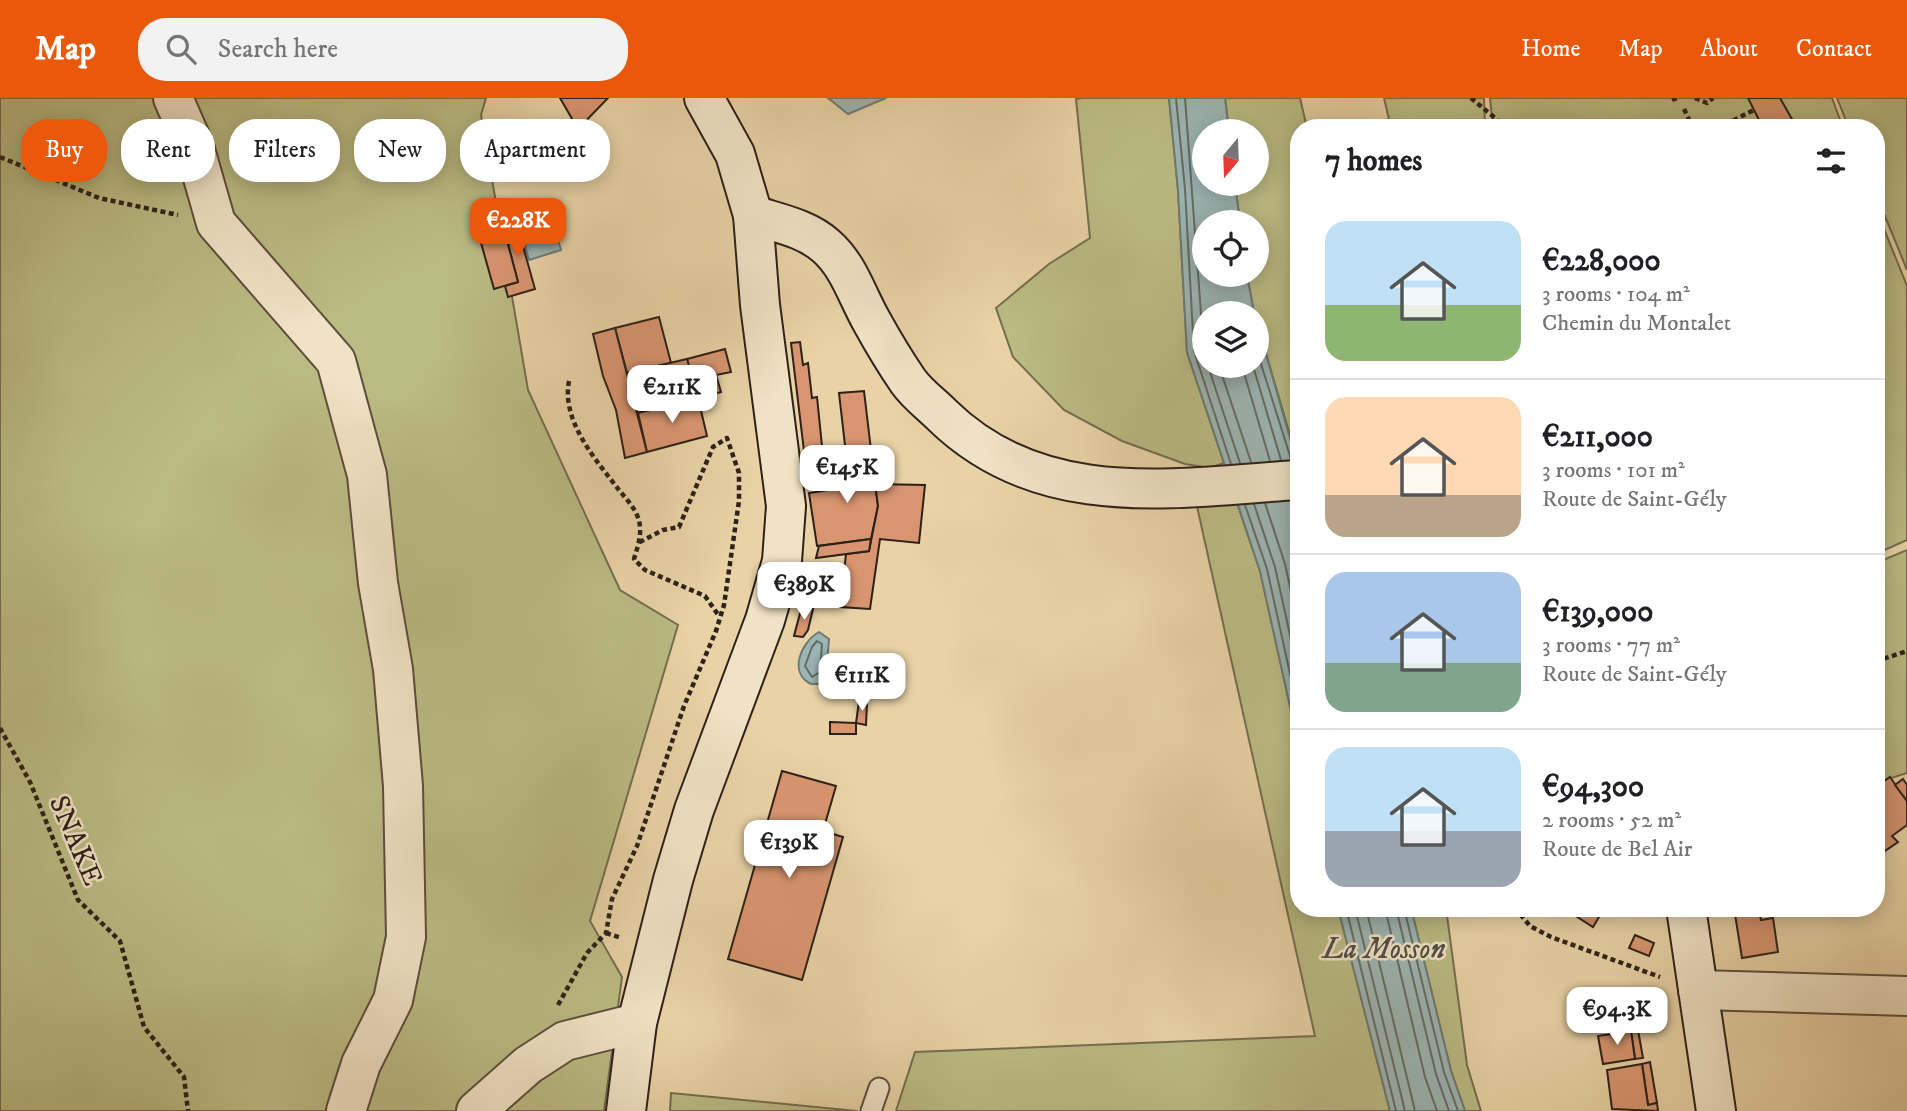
<!DOCTYPE html>
<html lang="en">
<head>
<meta charset="utf-8">
<style>
	body { margin:0; font-family:"IM FELL DW Pica",serif; background:#f2f2f2; color:#202124; height:100vh; display:flex; flex-direction:column; font-size:26px; white-space:nowrap }
	* { box-sizing:border-box; margin:0 }
	p { font-size:23px; color:#757577 }
	.icon { flex:none; width:38px; height:38px; fill:none; stroke:currentColor; stroke-width:2; stroke-linecap:round; stroke-linejoin:round }
	.map { position:relative; flex:1; overflow:hidden }
	.details { position:absolute; left:1290px; top:21px; width:595px; height:798px; display:flex; flex-direction:column; background:#fff; border-radius:28px; box-shadow:0 4px 18px #0003 }
	.details>* { flex:none }
	.guide { position:absolute; left:21px; top:21px; width:665px; height:63px; display:flex; gap:14px }
	.needle { width:46px; rotate:199deg }
	.buttons { position:absolute; left:1192px; top:21px; display:grid; gap:14px }
	.buttons a { display:grid; place-items:center; width:77px; height:77px; border-radius:50%; background:#fff; box-shadow:0 4px 18px #0003; font-size:35px }
	.price { position:absolute; translate:-50% -60px; padding:0 16px; border-radius:14px; background:#fff; color:#222; font-size:23px; line-height:46px; filter:drop-shadow(0 2px 4px #0008) }
	.price::after { content:''; position:absolute; left:50%; top:42px; width:21px; height:16px; margin-left:-10px; background:inherit; clip-path:polygon(0 0,100% 0,50% 100%) }
	.price.on { background:#ea580c; color:#fff }
	ul { padding:0; list-style:none }
	li { display:flex; align-items:center; gap:21px; height:175px; padding:0 35px }
	li+li { border-top:2px solid #e0e0e0 }
	li span { display:grid; place-items:center; flex:none; width:196px; height:140px; border-radius:21px; color:#555 }
	li>.icon { margin-inline-start:auto }
	span .icon { width:84px; height:84px; fill:#fffc; stroke-width:1 }
	li b { font-size:30px }
	h2 { display:flex; justify-content:space-between; align-items:center; height:84px; padding:0 35px; font-size:30px }
	.tag { padding:0 24px; border-radius:28px; background:#fff; box-shadow:0 4px 18px #0003; font-size:24px; line-height:63px }
	.tag.on { background:#ea580c; color:#fff }
	header { display:flex; align-items:center; gap:42px; box-sizing:border-box; height:98px; padding:0 35px; background:#ea580c; color:#fff }
	header strong { font-size:33px }
	nav { display:flex; gap:38px; margin-inline-start:auto; font-size:24px }
	.search { width:490px; height:63px; background:#f2f2f2; display:flex; align-items:center; gap:18px; box-sizing:border-box; padding:0 24px; border-radius:28px; color:#757577; font-size:26px }
	.map>svg:first-child { display:block }
</style>
</head>
<body>
<header>
<strong>Map</strong>
<div class="search"><svg class="icon" aria-label="search" viewBox="0 0 24 24"><circle cx="10" cy="10" r="6"/><path d="M15 15l6 6"/></svg>Search here</div>
<nav><a>Home</a><a>Map</a><a>About</a><a>Contact</a></nav>
</header>
<div class="map">
<svg width="1907" height="1013" viewBox="0 0 1907 1013">
	<rect width="100%" height="100%" fill="#e8d2a6"/>
	<filter id="stains"><feTurbulence type="fractalNoise" baseFrequency=".00286" numOctaves="4"/><feColorMatrix values="0 0 0 0 .2 0 0 0 0 .09 0 0 0 0 .02 0 0 0 .5 -.17"/></filter>
	<radialGradient id="worn" r=".72"><stop offset=".6" stop-color="#630" stop-opacity="0"/><stop offset="1" stop-color="#630" stop-opacity=".3"/></radialGradient>
	<!-- green -->
	<g fill="#baba83" stroke="#746e4e" stroke-width="2">
		<path d="M0,0H486L481,17L528,292L620,492L678,527L590,823L622,879L604,1013H0Z"/>
		<path d="M1083,0H1169L1178,92L1187,254L1224,365L1210,370L1185,366L1122,343L1064,312L1013,259L996,210L1049,166L1090,140L1076,1Z"/>
		<path d="M1225,0H1300L1307,30H1298V364L1257,225L1256,215H1254L1247,177H1256V124H1240L1235,86H1256V33H1229Z"/>
		<path d="M1384,0H1484L1485,30H1391Z"/>
		<path d="M1490,0H1832L1843,30H1493Z"/>
		<path d="M1837,0H1907V172L1876,96V30H1849Z"/>
		<path d="M1876,111L1907,188V442L1876,456Z"/>
		<path d="M1235,399L1260,473L1298,644V810H1338L1390,1013H896L915,954L1315,938L1196,404Z"/>
		<path d="M1907,452V675L1876,685V465Z"/>
		<path d="M1411,810H1446L1467,967L1481,1013H1465L1451,973Z"/>
		<path d="M671,995L857,1013H858H670Z"/>
	</g>
	<!-- water -->
	<g fill="#9cb5b3" stroke="#707a75" stroke-width="2">
		<path d="M828,0H886L848,16Z"/>
		<path d="M1169,0H1225L1229,33H1204V86H1235L1240,124H1204V177H1247L1254,215H1204V268H1256L1257,225L1298,368V644L1260,473L1187,254L1178,92Z"/>
		<path d="M532,112L537,129L553,125L561,152L529,162L516,117Z"/>
		<path d="M819,534L829,541L826,578L818,586H811C788,575 801,544 819,534Z"/>
		<path d="M1338,810H1411L1451,973L1465,1013H1390Z"/>
	</g>
	<g fill="none" stroke-linecap="round" stroke-linejoin="round">
		<!-- shore -->
		<g stroke="#646b66" stroke-width="2">
			<path d="M1176,0L1185,91L1194,253L1231,366"/>
			<path d="M1185,0L1204,256"/>
			<path d="M1256,250L1291,361"/>
			<path d="M1208,268L1240,365"/>
			<path d="M1219,268L1251,364"/>
			<path d="M1242,268L1270,363"/>
			<path d="M1253,268L1281,362"/>
			<path d="M1265,405L1285,466L1298,525"/>
			<path d="M1254,406L1275,469L1298,573"/>
			<path d="M1245,407L1267,471L1298,612"/>
			<path d="M817,543L822,546L820,574L812,579L805,568L812,549Z"/>
			<path d="M1346,810L1396,1013"/>
			<path d="M1355,810L1405,1013"/>
			<path d="M1366,810L1415,1013"/>
			<path d="M1385,810L1425,979L1437,1013"/>
			<path d="M1396,810L1436,976L1449,1013"/>
			<path d="M1404,810L1444,974L1458,1013"/>
		</g>
	</g>
	<!-- building -->
	<g fill="#d89570" stroke="#2d2118" stroke-width="2">
		<path d="M560,0H608L578,31Z"/>
		<path d="M1748,0H1780L1797,30H1763Z"/>
		<path d="M512,109L535,191L508,199L505,188L518,184L504,131L510,129L505,111Z"/>
		<path d="M505,111L510,129L504,131L518,184L494,191L474,120Z"/>
		<path d="M659,219L671,265L627,275L615,230Z"/>
		<path d="M615,230L647,354L625,360L616,312L603,278L593,236Z"/>
		<path d="M800,244L803,267L808,265L812,300L817,299L823,358L805,361L791,245Z"/>
		<path d="M725,251L731,274L716,277L721,294L698,300L687,261Z"/>
		<path d="M687,261L698,300L638,315L627,275Z"/>
		<path d="M864,293L871,352L846,356L839,295Z"/>
		<path d="M698,300L707,338L647,354L638,315Z"/>
		<path d="M871,352L878,408L871,441L817,448L809,395L841,390L840,386L850,384L846,356Z"/>
		<path d="M875,386L925,387L919,445L880,441L870,511L840,509L846,456L869,453L878,408Z"/>
		<path d="M871,441L869,453L816,460L819,448Z"/>
		<path d="M802,508L813,511L808,532L803,539L794,538Z"/>
		<path d="M859,603L867,604L866,627L856,625Z"/>
		<path d="M830,624L856,625V636H830Z"/>
		<path d="M782,673L836,688L823,733L843,739L802,882L728,861Z"/>
		<path d="M1890,679L1907,703V727L1892,738L1898,744L1876,759V689Z"/>
		<path d="M1903,681L1907,687V703L1895,687Z"/>
		<path d="M1574,810H1590L1599,819L1593,829L1571,815Z"/>
		<path d="M1734,810H1759L1761,822L1773,820L1778,854L1742,860Z"/>
		<path d="M1635,837L1654,845L1649,858L1629,850Z"/>
		<path d="M1638,932L1643,960L1635,961L1631,933Z"/>
		<path d="M1631,933L1635,961L1603,966L1598,938Z"/>
		<path d="M1650,964L1657,1005L1648,1007L1642,966Z"/>
		<path d="M1642,966L1648,1007L1657,1005L1658,1013L1612,1011L1607,972Z"/>
	</g>
	<g fill="none" stroke-linecap="round" stroke-linejoin="round">
		<defs>
			<path id="lane" d="M871,1013L879,990"/>
			<g id="street">
				<path d="M173,0L194,48L216,125L336,263L367,377L378,485L393,571L403,688L406,839L393,902L361,966L346,1013"/>
				<path d="M1698,892L1907,898"/>
				<path d="M476,1013L528,967L565,943L637,925"/>
			</g>
			<g id="secondary">
				<path d="M753,117C777,125 806,130 826,148C849,168 857,198 872,224C883,244 895,264 908,283C917,296 931,306 942,317C1041,414 1173,390 1298,382"/>
				<path d="M1686,810L1716,1013"/>
				<path d="M626,1013L637,925L673,782L694,712L765,522L782,463L786,408L760,207L753,117L735,56L704,0"/>
			</g>
		</defs>
		<!-- lane casing -->
		<use href="#lane" stroke="#5c4d3c" stroke-width="23"/>
		<!-- street casing -->
		<use href="#street" stroke="#5c4d3c" stroke-width="42"/>
		<!-- secondary casing -->
		<use href="#secondary" stroke="#2d2118" stroke-width="42"/>
		<!-- path -->
		<g stroke="#2d2118" stroke-width="4.5" stroke-dasharray="5 3.5" stroke-linecap="butt">
			<path d="M1471,0L1501,25L1543,24"/>
			<path d="M1695,0L1707,5L1713,0"/>
			<path d="M1672,2L1677,0"/>
			<path d="M1684,11L1693,30"/>
			<path d="M1718,30L1754,12"/>
			<path d="M0,59L99,100L178,117"/>
			<path d="M569,283C561,323 596,362 619,392C628,403 639,414 640,429C641,440 637,451 634,461L645,472L705,498L719,518"/>
			<path d="M1876,408L1882,421"/>
			<path d="M1876,558L1883,561L1907,553"/>
			<path d="M0,630L30,684L78,802L120,843L144,929L184,979L188,1013"/>
			<path d="M1515,810L1530,828L1551,839L1660,879"/>
			<path d="M606,835L622,840"/>
			<path d="M558,907L587,855L606,835L612,801L637,748L684,608L716,533L724,507L739,403V375L727,340L713,349L679,429L663,432L638,445"/>
		</g>
		<!-- lane -->
		<use href="#lane" stroke="#f0e2c5" stroke-width="19"/>
		<!-- street -->
		<use href="#street" stroke="#f0e2c5" stroke-width="38"/>
		<!-- secondary -->
		<use href="#secondary" stroke="#f0e2c5" stroke-width="38"/>
	</g>
	<g text-anchor="middle" stroke-width="5" stroke-linejoin="round" paint-order="stroke">
		<!-- street labels -->
		<g font-size="28" fill="#2d2118" stroke="#f0e2c5">
			<text transform="translate(77 742) rotate(67)" y="10">SNAKE</text>
		</g>
		<!-- water labels -->
		<g font-size="30" font-style="italic" fill="#4e4d46" stroke="#f0e2c5">
			<text x="1384" y="860">La Mosson</text>
		</g>
	</g>
	<rect width="100%" height="100%" filter="url(#stains)"/>
	<rect width="100%" height="100%" fill="url(#worn)"/>
</svg>
<div class="buttons">
<a><svg class="needle" viewBox="-14 -14 28 28"><path d="M0-13l5 13h-10z" fill="#e53935"/><path d="M0 13l5-13h-10z" fill="#757577"/></svg></a>
<a><svg class="icon" aria-label="locate" viewBox="0 0 24 24"><circle cx="12" cy="12" r="6"/><path d="M12 2v4M12 18v4M2 12h4M18 12h4"/></svg></a>
<a><svg class="icon" aria-label="layers" viewBox="0 0 24 24"><path d="M12 4l9 5-9 5-9-5zM3 14l9 5 9-5"/></svg></a>
</div>
<b class="price on" style="left:518px;top:160px">€228K</b>
<b class="price" style="left:672px;top:327px">€211K</b>
<b class="price" style="left:847px;top:407px">€145K</b>
<b class="price" style="left:804px;top:524px">€389K</b>
<b class="price" style="left:862px;top:615px">€111K</b>
<b class="price" style="left:789px;top:782px">€139K</b>
<b class="price" style="left:1617px;top:949px">€94.3K</b>
<div class="guide">
<a class="tag on">Buy</a>
<a class="tag">Rent</a>
<a class="tag">Filters</a>
<a class="tag">New</a>
<a class="tag">Apartment</a>
</div>
<section class="details">
<h2>7 homes<svg class="icon" aria-label="filters" viewBox="0 0 24 24"><path d="M4 7h16M4 17h16"/><circle cx="9" cy="7" r="2"/><circle cx="15" cy="17" r="2"/></svg></h2>
<ul>
<li><span style="background:linear-gradient(#bfe0f5 60%,#8fb573 0)"><svg class="icon" aria-label="home" viewBox="0 0 24 24"><path d="M3 11l9-7 9 7M6 9v11h12V9"/></svg></span><div><b>€228,000</b><p>3 rooms · 104 m²</p><p>Chemin du Montalet</p></div></li>
<li><span style="background:linear-gradient(#ffd9b3 70%,#b9a48a 0)"><svg class="icon" aria-label="home" viewBox="0 0 24 24"><path d="M3 11l9-7 9 7M6 9v11h12V9"/></svg></span><div><b>€211,000</b><p>3 rooms · 101 m²</p><p>Route de Saint-Gély</p></div></li>
<li><span style="background:linear-gradient(#a9c7e8 65%,#7fa58c 0)"><svg class="icon" aria-label="home" viewBox="0 0 24 24"><path d="M3 11l9-7 9 7M6 9v11h12V9"/></svg></span><div><b>€139,000</b><p>3 rooms · 77 m²</p><p>Route de Saint-Gély</p></div></li>
<li><span style="background:linear-gradient(#bfe0f5 60%,#9aa5b1 0)"><svg class="icon" aria-label="home" viewBox="0 0 24 24"><path d="M3 11l9-7 9 7M6 9v11h12V9"/></svg></span><div><b>€94,300</b><p>2 rooms · 52 m²</p><p>Route de Bel Air</p></div></li>
</ul>
</section>
</div>
</body>
</html>
